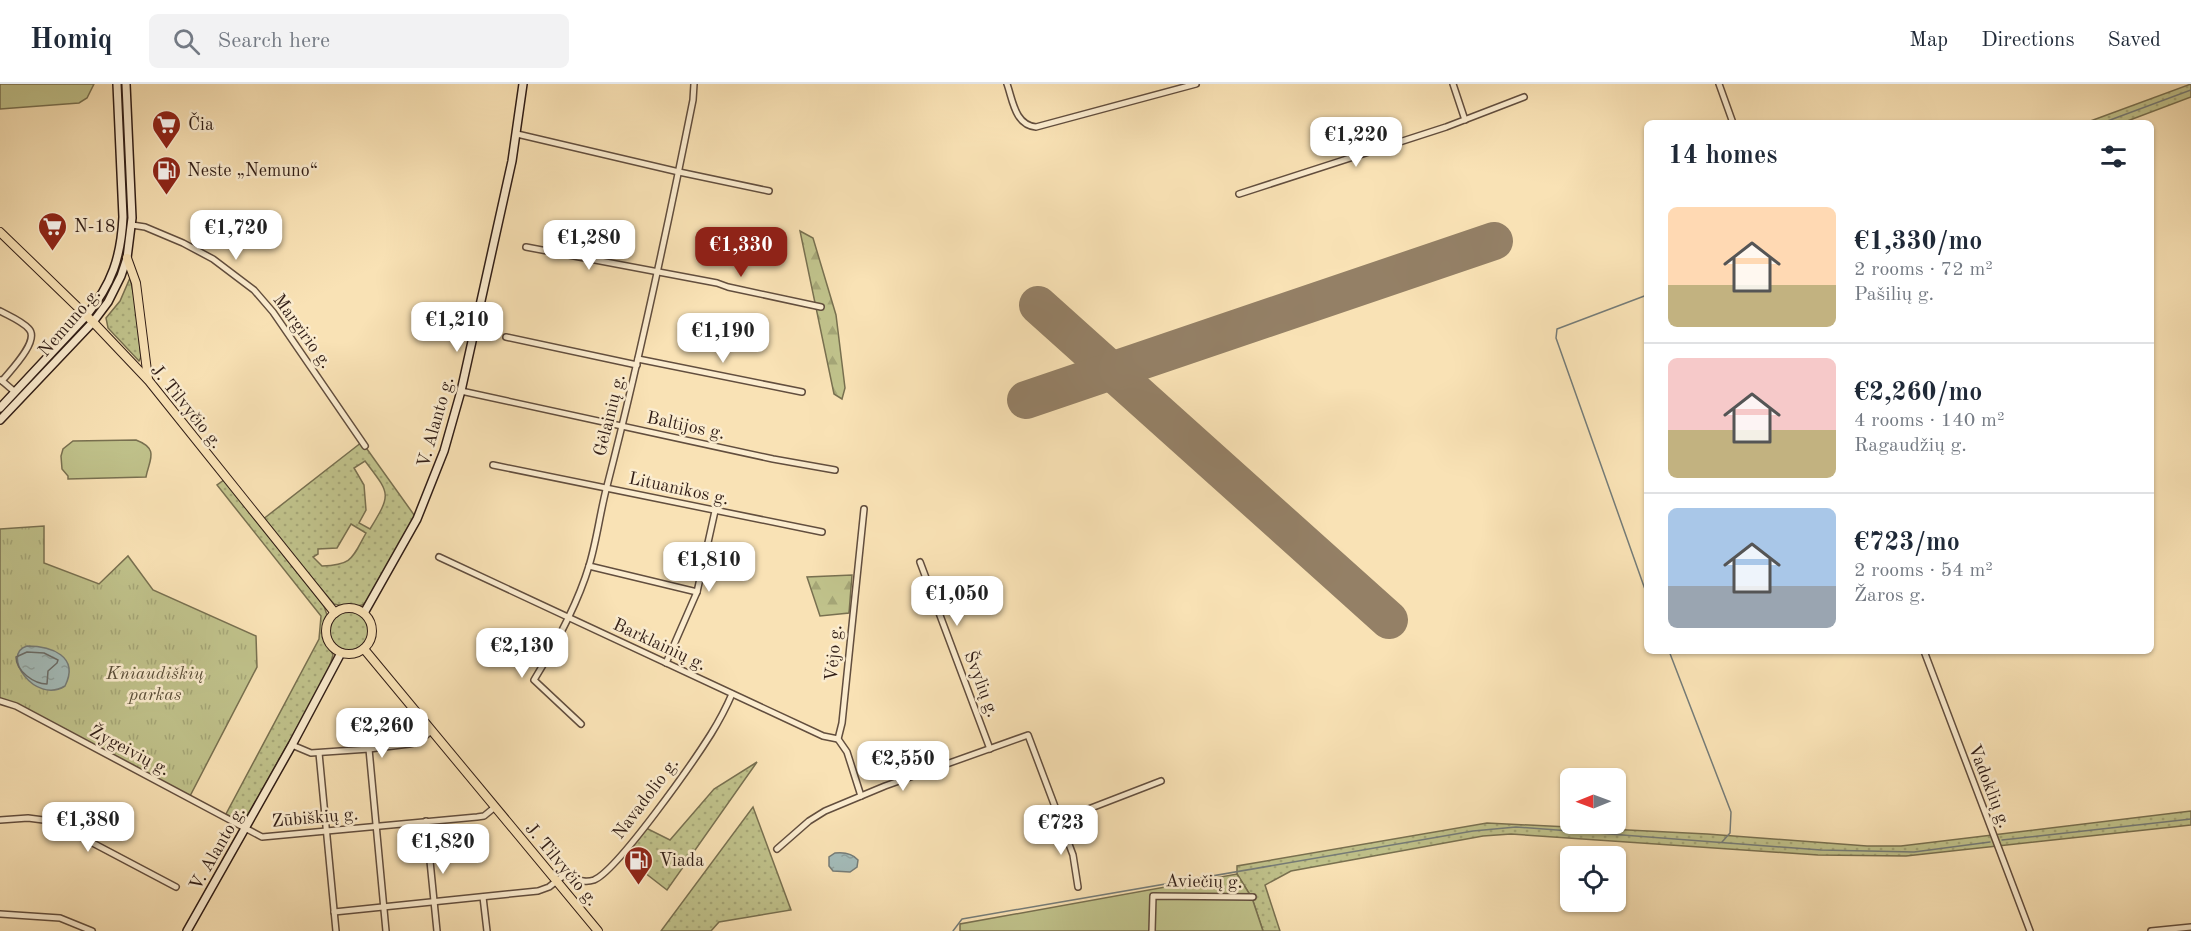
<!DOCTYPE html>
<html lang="en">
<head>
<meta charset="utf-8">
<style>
	body { margin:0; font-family:"Old Standard TT",serif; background:#f2f2f3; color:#1f2937; height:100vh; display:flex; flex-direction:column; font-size:22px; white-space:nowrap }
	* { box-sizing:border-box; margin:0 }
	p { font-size:20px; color:#747a83 }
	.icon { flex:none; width:33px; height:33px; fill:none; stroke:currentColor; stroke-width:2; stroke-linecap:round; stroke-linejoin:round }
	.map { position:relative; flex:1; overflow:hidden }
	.details { position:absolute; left:1644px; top:36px; width:510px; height:534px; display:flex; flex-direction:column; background:#fff; border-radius:9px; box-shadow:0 2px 4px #0004 }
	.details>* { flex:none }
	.needle { width:39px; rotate:269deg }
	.controls { position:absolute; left:1560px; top:684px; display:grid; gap:12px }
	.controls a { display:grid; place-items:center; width:66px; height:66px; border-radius:9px; background:#fff; box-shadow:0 2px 4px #0004; font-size:30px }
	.price { position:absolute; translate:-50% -51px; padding:0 14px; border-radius:12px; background:#fff; color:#222; font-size:20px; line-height:39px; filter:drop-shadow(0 2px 3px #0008) }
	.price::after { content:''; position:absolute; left:50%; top:36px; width:18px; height:14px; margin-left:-9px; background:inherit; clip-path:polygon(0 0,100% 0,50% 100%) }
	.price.active { background:#8f2418; color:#fff }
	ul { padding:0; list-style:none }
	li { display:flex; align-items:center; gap:18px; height:150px; padding:0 24px }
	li+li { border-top:2px solid #e0e1e3 }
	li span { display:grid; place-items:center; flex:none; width:168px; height:120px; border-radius:9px; color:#555 }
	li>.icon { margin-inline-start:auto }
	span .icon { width:72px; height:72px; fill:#fffc; stroke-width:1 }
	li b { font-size:26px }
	h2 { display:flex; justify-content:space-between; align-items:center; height:72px; padding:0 24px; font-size:26px }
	header { display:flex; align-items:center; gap:36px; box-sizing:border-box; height:84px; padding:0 30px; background:#fff; border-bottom:2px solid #e0e1e3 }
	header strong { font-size:28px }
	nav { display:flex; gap:33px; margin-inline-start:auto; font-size:21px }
	.search { width:420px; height:54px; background:#f2f2f3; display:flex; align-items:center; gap:15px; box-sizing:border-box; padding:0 21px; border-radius:9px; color:#747a83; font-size:22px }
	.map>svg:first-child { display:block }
</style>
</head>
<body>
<header>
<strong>Homiq</strong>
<div class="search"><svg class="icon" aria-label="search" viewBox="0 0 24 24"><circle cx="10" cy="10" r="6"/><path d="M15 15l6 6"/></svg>Search here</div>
<nav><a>Map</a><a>Directions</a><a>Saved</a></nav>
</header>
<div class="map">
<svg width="2191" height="847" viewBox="0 0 2191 847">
	<defs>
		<pattern id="grass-dots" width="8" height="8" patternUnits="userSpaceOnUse" patternTransform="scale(1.5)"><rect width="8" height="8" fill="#c0c28b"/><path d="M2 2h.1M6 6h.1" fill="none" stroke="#a5a677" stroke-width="1.8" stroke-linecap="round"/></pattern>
		<pattern id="forest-firs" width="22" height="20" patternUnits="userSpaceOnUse" patternTransform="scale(1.5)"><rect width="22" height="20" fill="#c0c28b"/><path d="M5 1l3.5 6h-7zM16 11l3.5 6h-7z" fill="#a5a677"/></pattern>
		<pattern id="park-tufts" width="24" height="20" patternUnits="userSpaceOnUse" patternTransform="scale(1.5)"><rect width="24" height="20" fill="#c0c28b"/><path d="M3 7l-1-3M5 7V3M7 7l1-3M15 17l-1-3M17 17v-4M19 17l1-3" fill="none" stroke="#a5a677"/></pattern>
		<pattern id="water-ripples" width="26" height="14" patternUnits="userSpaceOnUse" patternTransform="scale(1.5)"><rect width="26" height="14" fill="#a3bbb9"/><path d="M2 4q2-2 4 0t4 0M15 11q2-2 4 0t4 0" fill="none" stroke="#8da09e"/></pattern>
	</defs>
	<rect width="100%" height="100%" fill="#f9e2b5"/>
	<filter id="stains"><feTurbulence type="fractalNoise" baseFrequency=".00333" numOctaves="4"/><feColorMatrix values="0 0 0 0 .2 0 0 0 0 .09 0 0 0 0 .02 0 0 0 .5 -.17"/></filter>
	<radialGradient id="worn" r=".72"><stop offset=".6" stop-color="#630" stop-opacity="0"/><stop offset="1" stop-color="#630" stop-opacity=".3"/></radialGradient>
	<!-- grass -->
	<g fill="url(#grass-dots)" stroke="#787050" stroke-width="1.5" fill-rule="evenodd">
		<path d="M2191,0V13L2122,39H2085Z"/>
		<path d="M130,194L135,217L141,273L139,277L108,244L106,234L120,217Z"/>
		<path d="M362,358L417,435C407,453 380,513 362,521C355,524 341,522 334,520L262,436ZM365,377C390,410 392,409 370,445L359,439L366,426L364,401L354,384ZM351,440L366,449C352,474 353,481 322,482L313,473L318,470V465L337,464Z"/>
		<path d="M224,396L324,522L327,531L324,550L333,571L328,588L246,735C238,738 234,735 226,730L319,555L321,532L217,401Z"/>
		<circle cx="350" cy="547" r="20"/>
		<path d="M757,678L667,806L622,771L644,743L670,756L714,705Z"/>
		<path d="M753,723L791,826L719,838L711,847H661Z"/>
		<path d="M2191,727V741L1906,772L1818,771L1511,750L1483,752L1291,787L1265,801L1280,847H1263L1252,814L1237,790V782L1487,739L1707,750L1867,762H1901Z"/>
	</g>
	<!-- forest -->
	<g fill="url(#forest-firs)" stroke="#787050" stroke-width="1.5">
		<path d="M800,147L813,154L836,231L845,304L842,315L834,310Z"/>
		<path d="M852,491L849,529L820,532L807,493Z"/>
	</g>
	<!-- park -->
	<path fill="url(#park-tufts)" stroke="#787050" stroke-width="1.5" d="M44,442V479L99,500L128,472L153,506L256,552L257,583L190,712L0,615V445Z"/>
	<!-- garden -->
	<g fill="#c0c28b" stroke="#787050" stroke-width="1.5">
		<path d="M0,0H94L87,14L79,19L0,25Z"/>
		<path d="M136,356C160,365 149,376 146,393L68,395V392L62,385L61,372L63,365L73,357Z"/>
		<path d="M1237,790L1252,814L1263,847H960V840Z"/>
	</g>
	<!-- water -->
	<g fill="url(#water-ripples)" stroke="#757c78" stroke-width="1.5">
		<path d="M27,562C51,562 80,572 65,602C35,621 0,570 27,562Z"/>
		<path d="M835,769C844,768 852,769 858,776L857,783L850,788L833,787L829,782V773Z"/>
	</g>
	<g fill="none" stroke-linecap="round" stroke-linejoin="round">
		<!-- shore -->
		<path stroke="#6a6c68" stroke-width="1.5" d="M27,568L44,569L58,576L57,579L48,587L47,600C34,600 16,587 16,573Z"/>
		<!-- stream -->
		<g stroke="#757c78" stroke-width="1.5">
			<path d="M2102,39L2191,6"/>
			<path d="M1647,211L1557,245L1556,254L1647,511"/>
			<path d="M1669,567L1731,728L1730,749L1722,758"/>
			<path d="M2002,756L2191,735"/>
			<path d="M953,847L962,835L1473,747L1516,743L1821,766L1914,768L1990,758"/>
		</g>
		<!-- runway -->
		<g stroke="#948066" stroke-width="38">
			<path d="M1038,221L1389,536"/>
			<path d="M1026,316L1494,157"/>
		</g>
		<defs>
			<g id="minor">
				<path d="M1007,0C1013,17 1015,41 1036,43L1196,0"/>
				<path d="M1453,0L1465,36"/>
				<path d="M1719,0L1733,39"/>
				<path d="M517,50L679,88L769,107"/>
				<path d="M1239,110L1446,43L1524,13"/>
				<path d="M132,141L145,143L183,159L213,175L254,206L273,228L365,362"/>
				<path d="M526,163L717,199L728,203L821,223"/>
				<path d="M0,227C9,232 22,237 29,245C40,257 10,287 2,297"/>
				<path d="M506,253L637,281"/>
				<path d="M638,275L802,308"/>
				<path d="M1,296L15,308"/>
				<path d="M461,307L773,375L835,386"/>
				<path d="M493,381L822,448"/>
				<path d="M439,473L823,652L838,655"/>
				<path d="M920,478L990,665"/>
				<path d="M589,482L697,508"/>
				<path d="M1924,567L2030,847"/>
				<path d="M666,579L697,508L715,427"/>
				<path d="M0,617L16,622L262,753L477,733L484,732L495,723"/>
				<path d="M581,640L534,596C556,560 577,522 589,482C597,456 600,428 607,402C640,274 667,146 693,16L694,0"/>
				<path d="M292,661L311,669L369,665L409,660L418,658L431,647"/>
				<path d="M369,665L386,847"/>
				<path d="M319,669L336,847"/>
				<path d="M861,712L847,668L838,655L842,639L864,425"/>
				<path d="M0,736L28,734L51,737L176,803"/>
				<path d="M1060,736L1073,771L1078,803"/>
				<path d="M426,737L437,847"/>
				<path d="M777,765L809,737L825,727L885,702L1028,651L1060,736L1161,697"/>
				<path d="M483,813L487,847"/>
				<path d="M334,828L538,807L549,803L563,792C574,793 582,800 594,796C618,786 694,677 711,650C719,637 726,624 732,610"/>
				<path d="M0,830L60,834L92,847"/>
				<path d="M1152,847L1153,812L1253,813"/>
				<path d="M2151,847L2191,843"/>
			</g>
			<g id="secondary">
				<path d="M0,324L86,232C112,200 121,173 123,133L117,0"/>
				<path d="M0,336L93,238L108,218L121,192L127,174L132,134L126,0"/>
				<path d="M364,529L417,435L444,367L461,307L512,77L523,0"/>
				<path d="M187,847L292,661L341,569"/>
			</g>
			<g id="primary">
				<path d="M0,148L93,238L149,297L335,529"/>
				<path d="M127,174L136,199L148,295"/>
				<circle cx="349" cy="547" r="23"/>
				<path d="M364,565L598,847"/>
			</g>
		</defs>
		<!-- minor casing -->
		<use href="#minor" stroke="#624e3e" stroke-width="8"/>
		<!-- secondary casing -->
		<use href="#secondary" stroke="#301d16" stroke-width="10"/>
		<!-- primary casing -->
		<use href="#primary" stroke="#301d16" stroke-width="10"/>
		<!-- minor -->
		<use href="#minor" stroke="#fbeccf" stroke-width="5"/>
		<!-- secondary -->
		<use href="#secondary" stroke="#fbeccf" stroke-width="7"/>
		<!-- primary -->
		<use href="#primary" stroke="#f9e2b5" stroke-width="8"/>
	</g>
	<!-- icons -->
	<defs>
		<symbol id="supermarket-pin" viewBox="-11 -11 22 30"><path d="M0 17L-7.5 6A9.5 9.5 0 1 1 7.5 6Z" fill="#8f2418" stroke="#fbeccf"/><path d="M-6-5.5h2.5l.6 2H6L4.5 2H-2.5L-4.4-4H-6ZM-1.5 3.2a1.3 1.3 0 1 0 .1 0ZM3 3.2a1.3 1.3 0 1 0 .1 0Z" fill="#fff"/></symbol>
		<symbol id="fuel-pin" viewBox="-11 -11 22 30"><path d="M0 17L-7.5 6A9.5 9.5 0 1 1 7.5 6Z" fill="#8f2418" stroke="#fbeccf"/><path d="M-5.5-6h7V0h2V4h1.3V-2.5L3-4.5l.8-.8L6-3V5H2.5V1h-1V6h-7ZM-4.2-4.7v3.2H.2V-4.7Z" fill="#fff"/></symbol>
	</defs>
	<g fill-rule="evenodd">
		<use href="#supermarket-pin" x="150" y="24" width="33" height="45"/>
		<use href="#fuel-pin" x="150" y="70" width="33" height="45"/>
		<use href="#supermarket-pin" x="36" y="126" width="33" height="45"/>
		<use href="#fuel-pin" x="622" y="760" width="33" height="45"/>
	</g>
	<g text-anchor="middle" stroke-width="5" stroke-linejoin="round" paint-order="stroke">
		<!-- poi labels -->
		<g font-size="18" fill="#301d16" stroke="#fbeccf" text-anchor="start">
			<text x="188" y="46">Čia</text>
			<text x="187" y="92">Neste „Nemuno“</text>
			<text x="74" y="148">N-18</text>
			<text x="659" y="782">Viada</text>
		</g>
		<!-- street labels -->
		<g font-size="18" fill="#301d16" stroke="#fbeccf">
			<text transform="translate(69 238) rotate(-49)" y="6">Nemuno g.</text>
			<text transform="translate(303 247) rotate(54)" y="6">Margirio g.</text>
			<text transform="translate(187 322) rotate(51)" y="6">J. Tilvyčio g.</text>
			<text transform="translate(609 331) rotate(-76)" y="6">Gėlainių g.</text>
			<text transform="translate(435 338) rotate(-74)" y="6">V. Alanto g.</text>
			<text transform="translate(686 341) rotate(12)" y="6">Baltijos g.</text>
			<text transform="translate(679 404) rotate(12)" y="6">Lituanikos g.</text>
			<text transform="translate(660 560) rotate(25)" y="6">Barklainių g.</text>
			<text transform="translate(833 569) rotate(-85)" y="6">Vėjo g.</text>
			<text transform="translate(982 600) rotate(69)" y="6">Švylių g.</text>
			<text transform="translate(130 666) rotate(28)" y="6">Žygeivių g.</text>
			<text transform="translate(1990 702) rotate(69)" y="6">Vadoklių g.</text>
			<text transform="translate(645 714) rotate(-53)" y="6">Navadolio g.</text>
			<text transform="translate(315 733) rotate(-5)" y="6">Zūbiškių g.</text>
			<text transform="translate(217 764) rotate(-60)" y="6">V. Alanto g.</text>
			<text transform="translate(562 780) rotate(50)" y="6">J. Tilvyčio g.</text>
			<text transform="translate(1204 797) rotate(1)" y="6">Aviečių g.</text>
		</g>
		<!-- park labels -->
		<g font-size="18" font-style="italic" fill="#5b4f39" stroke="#fbeccf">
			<text x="155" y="595">Kniaudiškių<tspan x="155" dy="21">parkas</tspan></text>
		</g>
	</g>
	<rect width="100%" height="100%" filter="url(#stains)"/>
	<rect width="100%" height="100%" fill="url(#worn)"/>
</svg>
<div class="controls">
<a><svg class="needle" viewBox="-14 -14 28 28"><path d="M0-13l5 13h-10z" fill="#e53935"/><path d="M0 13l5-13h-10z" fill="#747a83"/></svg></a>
<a><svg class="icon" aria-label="locate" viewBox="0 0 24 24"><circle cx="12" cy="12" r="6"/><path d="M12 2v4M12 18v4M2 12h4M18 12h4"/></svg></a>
</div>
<b class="price" style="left:1356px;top:84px">€1,220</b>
<b class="price" style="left:236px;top:177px">€1,720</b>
<b class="price" style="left:589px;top:187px">€1,280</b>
<b class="price active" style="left:741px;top:194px">€1,330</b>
<b class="price" style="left:457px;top:269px">€1,210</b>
<b class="price" style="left:723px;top:280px">€1,190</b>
<b class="price" style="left:709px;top:509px">€1,810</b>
<b class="price" style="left:957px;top:543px">€1,050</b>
<b class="price" style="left:522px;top:595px">€2,130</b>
<b class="price" style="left:382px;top:675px">€2,260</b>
<b class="price" style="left:903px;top:708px">€2,550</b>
<b class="price" style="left:88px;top:769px">€1,380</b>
<b class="price" style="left:1061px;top:772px">€723</b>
<b class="price" style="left:443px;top:791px">€1,820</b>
<section class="details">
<h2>14 homes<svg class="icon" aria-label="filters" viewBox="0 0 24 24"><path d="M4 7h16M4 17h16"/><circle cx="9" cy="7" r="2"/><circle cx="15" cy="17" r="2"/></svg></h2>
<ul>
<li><span style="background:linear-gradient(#ffd9b3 65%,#c2b280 0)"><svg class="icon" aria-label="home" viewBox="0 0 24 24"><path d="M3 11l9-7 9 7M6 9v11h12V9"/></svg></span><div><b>€1,330/mo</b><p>2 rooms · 72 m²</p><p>Pašilių g.</p></div></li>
<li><span style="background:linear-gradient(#f6c9c9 60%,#c2b280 0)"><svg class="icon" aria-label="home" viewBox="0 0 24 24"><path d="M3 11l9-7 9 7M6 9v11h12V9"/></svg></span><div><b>€2,260/mo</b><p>4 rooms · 140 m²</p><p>Ragaudžių g.</p></div></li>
<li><span style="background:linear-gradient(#a9c7e8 65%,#9aa5b1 0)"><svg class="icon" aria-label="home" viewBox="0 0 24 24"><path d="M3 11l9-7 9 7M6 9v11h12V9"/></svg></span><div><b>€723/mo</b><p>2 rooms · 54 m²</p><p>Žaros g.</p></div></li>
</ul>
</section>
</div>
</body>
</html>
